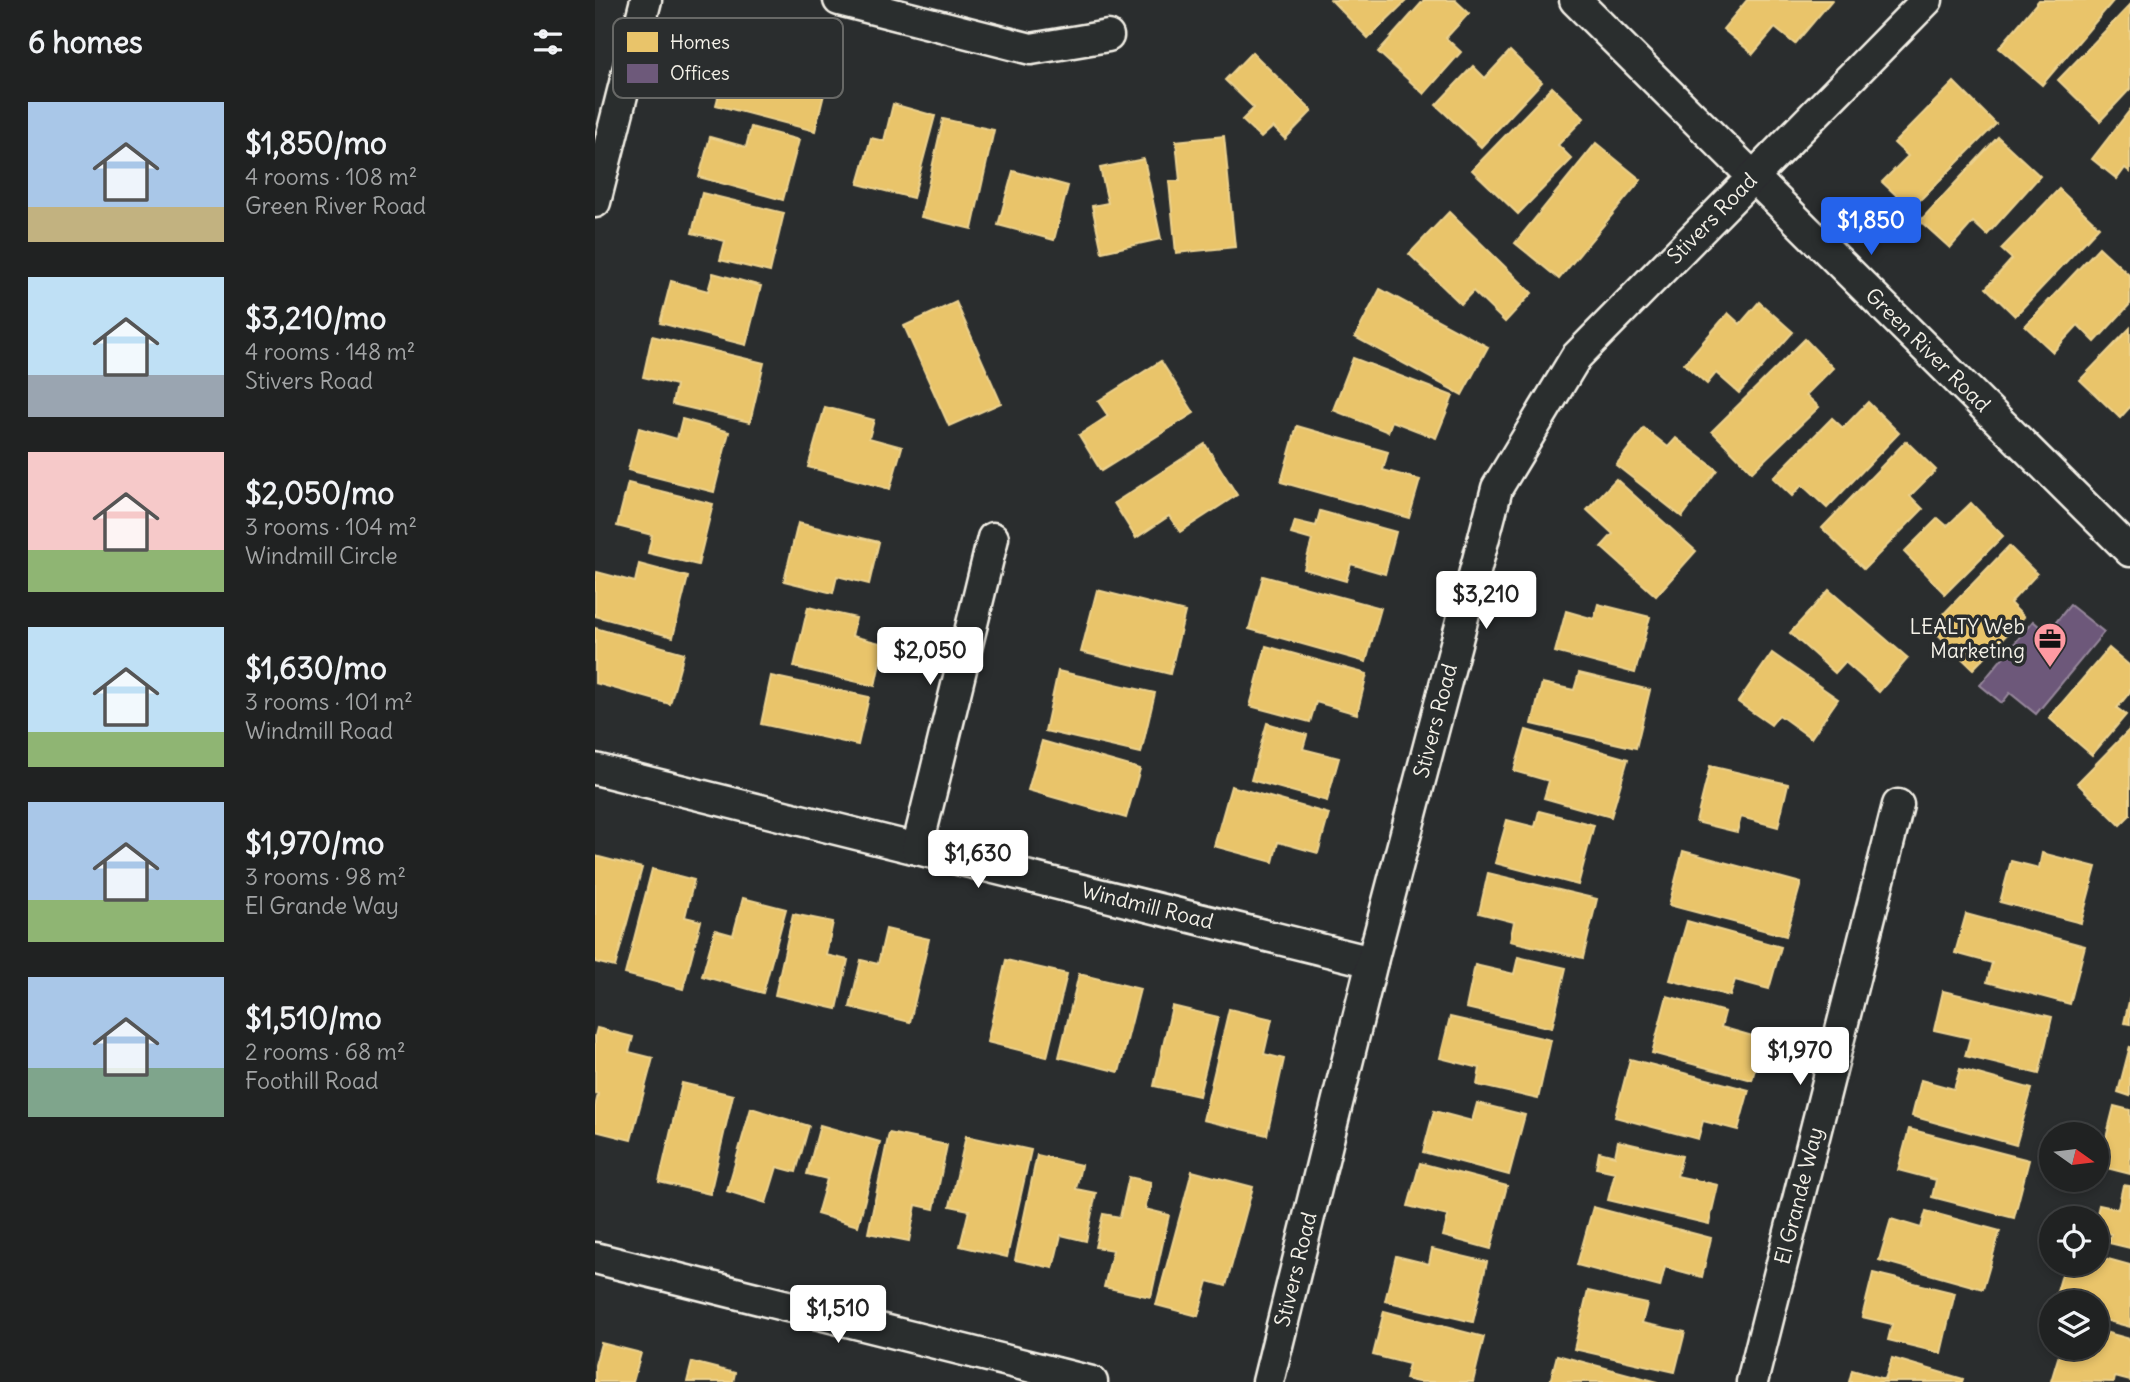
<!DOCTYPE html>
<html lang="en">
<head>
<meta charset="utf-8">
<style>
	body { margin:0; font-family:Delius,sans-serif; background:#2d2f2f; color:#f1f3f6; height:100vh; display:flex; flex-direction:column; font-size:26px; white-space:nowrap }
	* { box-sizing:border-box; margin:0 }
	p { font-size:23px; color:#a2a4a5 }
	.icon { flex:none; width:38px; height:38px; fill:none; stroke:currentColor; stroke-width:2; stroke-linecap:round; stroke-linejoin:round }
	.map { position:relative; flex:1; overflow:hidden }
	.panel { display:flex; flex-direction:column; background:#202222; width:595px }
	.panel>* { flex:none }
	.needle { width:46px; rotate:104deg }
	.controls { position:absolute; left:1444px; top:1122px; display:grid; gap:14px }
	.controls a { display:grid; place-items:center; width:70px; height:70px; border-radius:50%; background:#202222; box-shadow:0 4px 10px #0003,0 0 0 2px #3d3f40; font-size:35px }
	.price { position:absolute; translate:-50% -60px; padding:0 16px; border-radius:7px; background:#fff; color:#222; font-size:23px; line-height:46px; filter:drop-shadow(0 2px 4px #0008) }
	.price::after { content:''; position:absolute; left:50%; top:42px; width:21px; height:16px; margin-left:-10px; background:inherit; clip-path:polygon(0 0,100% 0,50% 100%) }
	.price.selected { background:#2563eb; color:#fff }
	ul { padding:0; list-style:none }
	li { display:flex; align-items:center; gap:21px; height:175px; padding:0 28px }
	li span { display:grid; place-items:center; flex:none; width:196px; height:140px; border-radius:0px; color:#555 }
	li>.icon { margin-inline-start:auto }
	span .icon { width:84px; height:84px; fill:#fffc; stroke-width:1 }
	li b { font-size:30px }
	h2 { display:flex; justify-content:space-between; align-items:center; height:84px; padding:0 28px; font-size:30px }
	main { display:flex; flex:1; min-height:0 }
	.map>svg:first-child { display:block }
</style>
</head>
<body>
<main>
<section class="panel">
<h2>6 homes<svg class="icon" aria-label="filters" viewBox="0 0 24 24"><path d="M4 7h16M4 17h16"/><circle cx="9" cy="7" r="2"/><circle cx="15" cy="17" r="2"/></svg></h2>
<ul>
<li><span style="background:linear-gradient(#a9c7e8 75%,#c2b280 0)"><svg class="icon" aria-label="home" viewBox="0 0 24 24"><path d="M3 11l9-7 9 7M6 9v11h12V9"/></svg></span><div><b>$1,850/mo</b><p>4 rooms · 108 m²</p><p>Green River Road</p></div></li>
<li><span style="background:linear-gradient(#bfe0f5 70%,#9aa5b1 0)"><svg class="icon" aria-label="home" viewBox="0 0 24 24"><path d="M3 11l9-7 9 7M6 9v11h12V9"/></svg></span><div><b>$3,210/mo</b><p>4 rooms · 148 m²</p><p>Stivers Road</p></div></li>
<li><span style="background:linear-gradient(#f6c9c9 70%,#8fb573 0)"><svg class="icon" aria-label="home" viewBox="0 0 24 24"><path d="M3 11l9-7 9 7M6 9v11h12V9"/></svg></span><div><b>$2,050/mo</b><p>3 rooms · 104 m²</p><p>Windmill Circle</p></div></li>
<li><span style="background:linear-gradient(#bfe0f5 75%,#8fb573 0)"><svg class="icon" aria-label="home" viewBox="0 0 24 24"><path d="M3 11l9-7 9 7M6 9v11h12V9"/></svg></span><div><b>$1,630/mo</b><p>3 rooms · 101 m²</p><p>Windmill Road</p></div></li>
<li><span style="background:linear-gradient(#a9c7e8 70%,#8fb573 0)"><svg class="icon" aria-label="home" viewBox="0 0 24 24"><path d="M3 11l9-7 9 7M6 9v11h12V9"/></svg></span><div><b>$1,970/mo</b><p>3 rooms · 98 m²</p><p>El Grande Way</p></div></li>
<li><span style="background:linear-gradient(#a9c7e8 65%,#7fa58c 0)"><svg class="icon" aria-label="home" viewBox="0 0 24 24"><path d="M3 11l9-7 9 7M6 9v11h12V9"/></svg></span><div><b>$1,510/mo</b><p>2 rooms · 68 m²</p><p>Foothill Road</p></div></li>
</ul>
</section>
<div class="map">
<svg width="1535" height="1382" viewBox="0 0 1535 1382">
	<rect width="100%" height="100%" fill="#2a2d2e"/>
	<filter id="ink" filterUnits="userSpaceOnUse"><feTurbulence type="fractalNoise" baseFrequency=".0143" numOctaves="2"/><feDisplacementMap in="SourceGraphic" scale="14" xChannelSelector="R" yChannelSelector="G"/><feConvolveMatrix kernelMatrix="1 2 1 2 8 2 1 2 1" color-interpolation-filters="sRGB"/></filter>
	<g filter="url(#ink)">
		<!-- homes -->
		<g fill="#e9c46a" stroke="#ecd290" stroke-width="2">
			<path d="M736,0H812L773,38Z"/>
			<path d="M829,0H860L874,13L851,38L866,52L829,94L783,52Z"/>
			<path d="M1152,0H1237L1200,44L1180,28L1158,54L1128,29Z"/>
			<path d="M1444,0H1519L1447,85L1404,48Z"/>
			<path d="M1535,5V89L1505,121L1463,80Z"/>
			<path d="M915,51L947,82L886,147L841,105L878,66L890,78Z"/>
			<path d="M657,52L717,111L690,139L678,127L666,138L647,120L659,108L630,80Z"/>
			<path d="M135,53L233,78L220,131L121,105Z"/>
			<path d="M1359,82L1401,124L1316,209L1287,182L1313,156L1299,143Z"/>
			<path d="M957,87L989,118L963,145L977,159L923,214L877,170Z"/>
			<path d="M298,104L340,116L318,198L263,184L276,138L289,141Z"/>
			<path d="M1535,110V172L1530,168L1522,179L1497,159Z"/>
			<path d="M348,119L399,130L377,229L326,217Z"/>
			<path d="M156,127L204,140L188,200L104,177L115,137L151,147Z"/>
			<path d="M629,136L640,247L581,253L574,181H585L581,141Z"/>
			<path d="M1403,137L1445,176L1392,235L1378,222L1355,248L1325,221Z"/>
			<path d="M1001,143L1046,180L964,279L920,243Z"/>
			<path d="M549,159L566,239L507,252L497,206L513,203L505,168Z"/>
			<path d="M418,171L473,186L459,240L403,225Z"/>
			<path d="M1464,189L1504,227L1420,316L1391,288L1417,259L1406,249Z"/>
			<path d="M107,193L189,213L175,272L125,260L130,241L97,233Z"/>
			<path d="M854,212L937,293L910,322L878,291L866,304L814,254Z"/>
			<path d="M1504,247L1535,276V304L1500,342L1483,325L1458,352L1430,326Z"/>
			<path d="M118,273L166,286L151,345L65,323L76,281L113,291Z"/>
			<path d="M785,289L893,347L867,395L760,337Z"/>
			<path d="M361,302L406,403L354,426L309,326Z"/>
			<path d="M1164,302L1198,332L1144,393L1121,373L1112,384L1089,364L1133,313L1145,324Z"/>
			<path d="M1535,328V407L1525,418L1485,380Z"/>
			<path d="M57,336L169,363L155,422L77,404L81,385L48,377Z"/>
			<path d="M1210,339L1238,368L1211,395L1224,407L1157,472L1117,431Z"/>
			<path d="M758,358L858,396L841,438L797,421L793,432L738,410Z"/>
			<path d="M566,361L599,413L506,471L484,435L513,416L503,401Z"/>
			<path d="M1273,402L1304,433L1232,508L1207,485L1197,496L1178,478L1237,418L1248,428Z"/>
			<path d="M230,407L279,420L274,438L307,447L295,489L213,467Z"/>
			<path d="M87,419L134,432L119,492L33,470L44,428L82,439Z"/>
			<path d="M702,426L793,452L788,470L825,480L814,518L686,482Z"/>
			<path d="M1049,428L1073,447L1081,438L1122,470L1087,517L1021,465Z"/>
			<path d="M1311,441L1341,470L1315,496L1328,509L1269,569L1227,528Z"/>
			<path d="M610,444L642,495L585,532L574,516L541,538L519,503Z"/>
			<path d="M1021,479L1101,551L1061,596L1006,547L1018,534L992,510Z"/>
			<path d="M33,483L118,504L103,565L53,553L57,535L22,526Z"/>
			<path d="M1376,503L1408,536L1350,594L1309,552L1343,518L1352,526Z"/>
			<path d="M725,511L801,532L790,574L756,564L751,581L709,569L717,540L696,534L700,521L721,526Z"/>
			<path d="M203,523L284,542L274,584L242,576L238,593L189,581Z"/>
			<path d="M1414,546L1442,574L1415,603L1429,617L1378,669L1335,628Z"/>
			<path d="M44,564L93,577L78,637L0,616V581L2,572L40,582Z"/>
			<path d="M668,576L786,608L771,662L654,629Z"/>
			<path d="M502,590L590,612L575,674L486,652Z"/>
			<path d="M1234,590L1313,658L1284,692L1250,662L1240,673L1195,633Z"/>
			<path d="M1003,604L1055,617L1040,673L960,652L971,611L999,619Z"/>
			<path d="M213,607L261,618L257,636L289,644L280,686L199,667Z"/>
			<path d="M0,628L89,653L75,704L0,683Z"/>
			<path d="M671,646L772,674L762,714L721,702L715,722L655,706Z"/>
			<path d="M1514,648L1535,666V692L1522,708L1531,715L1497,755L1454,718Z"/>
			<path d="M1177,653L1243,699L1216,738L1184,715L1176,725L1143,702Z"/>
			<path d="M463,671L560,693L546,753L450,731Z"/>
			<path d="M984,673L1055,690L1041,748L937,724L947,683L979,690Z"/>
			<path d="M176,676L274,697L263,745L166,724Z"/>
			<path d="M672,723L712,735L708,749L744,758L732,801L656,780Z"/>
			<path d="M1535,729V815L1525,825L1482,783Z"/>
			<path d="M931,730L1033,759L1016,817L949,798L954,781L919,771Z"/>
			<path d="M447,741L545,769L531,818L433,790Z"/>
			<path d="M1115,766L1193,784L1183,827L1146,817L1142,832L1101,822Z"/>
			<path d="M636,786L734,814L723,853L683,842L678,862L619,846Z"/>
			<path d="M944,811L999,825L983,885L900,863L912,820L940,827Z"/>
			<path d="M1088,851L1206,883L1191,936L1074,905Z"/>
			<path d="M1447,853L1501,867L1486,923L1405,902L1416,861L1444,868Z"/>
			<path d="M0,856L47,868L20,967L0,962Z"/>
			<path d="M57,869L99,880L90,917L106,921L88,989L30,974Z"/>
			<path d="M893,873L1002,899L988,958L915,941L919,922L884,913Z"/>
			<path d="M148,898L191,909L168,993L107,976L120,930L138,935Z"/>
			<path d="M198,914L238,922L231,955L253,960L242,1009L180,995Z"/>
			<path d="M1371,914L1490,946L1475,1004L1392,982L1397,963L1360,953Z"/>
			<path d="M1092,921L1186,947L1174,989L1140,980L1135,996L1075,980Z"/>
			<path d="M291,929L334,939L315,1022L255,1007L266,960L283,964Z"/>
			<path d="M923,957L971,968L957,1028L871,1008L880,965L919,974Z"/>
			<path d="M411,960L472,974L452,1057L392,1042Z"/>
			<path d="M484,974L545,989L524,1072L464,1057Z"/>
			<path d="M1348,991L1457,1017L1444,1074L1370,1056L1375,1038L1339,1030Z"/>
			<path d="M1072,996L1130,1012L1126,1027L1168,1039L1157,1080L1057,1053Z"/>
			<path d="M1535,997V1024L1529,1023Z"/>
			<path d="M577,1006L623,1017L604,1096L559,1086Z"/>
			<path d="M634,1009L677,1019L669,1054L689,1059L672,1135L608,1120Z"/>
			<path d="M855,1017L956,1040L943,1099L882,1085L885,1068L845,1058Z"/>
			<path d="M2,1028L38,1037L34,1052L58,1058L36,1140L0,1131V1107L3,1094L0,1093V1036Z"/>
			<path d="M1535,1046V1096L1523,1092Z"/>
			<path d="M1035,1059L1154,1090L1143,1130L1108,1121L1103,1139L1020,1117Z"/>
			<path d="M1365,1069L1437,1089L1421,1145L1317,1116L1326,1080L1359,1089Z"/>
			<path d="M87,1083L138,1095L115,1194L64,1182Z"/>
			<path d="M882,1103L930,1115L914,1175L828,1152L839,1111L877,1121Z"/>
			<path d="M1519,1106L1535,1110V1174L1504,1166Z"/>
			<path d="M156,1108L214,1126L201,1172L182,1167L171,1203L132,1191Z"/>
			<path d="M225,1125L285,1142L263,1226L222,1214L232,1179L212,1174Z"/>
			<path d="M1314,1129L1434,1160L1419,1218L1337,1197L1341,1180L1303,1170Z"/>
			<path d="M294,1133L352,1145L339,1209L321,1205L314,1241L273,1233Z"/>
			<path d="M371,1136L436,1150L412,1257L365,1246L374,1210L355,1206Z"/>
			<path d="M1023,1141L1087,1156L1082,1176L1123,1185L1114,1224L1013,1200L1020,1172L1001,1168L1004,1152L1020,1156Z"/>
			<path d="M442,1155L486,1165L481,1189L501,1193L491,1241L466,1235L458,1268L420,1260Z"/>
			<path d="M825,1163L912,1186L896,1249L848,1236L853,1216L813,1206Z"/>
			<path d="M597,1171L658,1187L631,1286L613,1281L603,1316L561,1305Z"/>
			<path d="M534,1177L556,1182L550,1209L574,1215L556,1297L509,1287L518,1250L500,1247L508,1214L525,1217Z"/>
			<path d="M1528,1185L1535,1186V1248L1514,1243L1516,1234L1502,1231L1501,1218L1504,1205L1523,1209Z"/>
			<path d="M998,1207L1116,1238L1107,1277L1070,1267L1065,1287L982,1265Z"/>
			<path d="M1331,1211L1405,1231L1388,1289L1284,1260L1296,1219L1326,1228Z"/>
			<path d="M837,1249L892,1262L878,1322L790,1301L801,1256L834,1264Z"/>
			<path d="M1502,1256L1535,1265V1327L1502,1318V1302H1459L1470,1264H1502Z"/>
			<path d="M1278,1273L1360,1293L1346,1353L1293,1340L1297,1324L1267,1317Z"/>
			<path d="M993,1291L1052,1304L1047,1323L1090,1332L1080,1372L979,1349Z"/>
			<path d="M789,1311L889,1337L878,1382H823L810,1379L814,1364L778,1355Z"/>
			<path d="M1502,1330L1535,1339V1381L1520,1377L1519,1382L1456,1381L1466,1348H1502Z"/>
			<path d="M6,1343L46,1353L38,1382H0V1365Z"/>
			<path d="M962,1355L1063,1382H955Z"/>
			<path d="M1297,1358L1368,1379L1367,1382H1254L1257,1370L1290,1379Z"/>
			<path d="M97,1362L140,1373L138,1382H92Z"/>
		</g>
		<!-- offices -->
		<path fill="#6d597a" stroke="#96879b" stroke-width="2" d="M1475,605L1509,632L1441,714L1415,693L1407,703L1385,685L1438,621L1452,633Z"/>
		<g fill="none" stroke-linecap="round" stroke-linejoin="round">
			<defs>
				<g id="street">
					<path d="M244,0L436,49L513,36"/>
					<path id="s1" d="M980,0L1535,551"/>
					<path d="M0,202L51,0"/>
					<path id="s2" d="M0,769L777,962"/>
					<path d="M322,849L398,538"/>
					<path d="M0,1258L497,1382"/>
					<path id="s3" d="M673,1382L777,962L902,488L981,357L1332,0"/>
					<path id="s4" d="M1157,1382L1303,805"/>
				</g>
			</defs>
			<!-- street casing -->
			<use href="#street" stroke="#f4f1e8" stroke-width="35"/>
			<!-- street -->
			<use href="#street" stroke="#2a2d2e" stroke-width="30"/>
		</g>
	</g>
	<!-- icons -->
	<defs>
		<symbol id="office-pin" viewBox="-11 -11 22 30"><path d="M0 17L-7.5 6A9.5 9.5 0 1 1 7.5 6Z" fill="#ff9aa2" stroke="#2a2d2e"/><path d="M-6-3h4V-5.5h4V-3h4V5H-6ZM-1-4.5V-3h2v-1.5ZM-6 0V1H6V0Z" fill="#111"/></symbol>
	</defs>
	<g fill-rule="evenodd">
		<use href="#office-pin" x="1436" y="620" width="38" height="52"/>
	</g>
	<g text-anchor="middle" stroke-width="7" stroke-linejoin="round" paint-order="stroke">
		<!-- street labels -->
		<g font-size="21" fill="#f4f1e8" stroke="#2a2d2e">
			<text dy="7" stroke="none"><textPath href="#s3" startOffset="1270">Stivers Road</textPath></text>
			<text dy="7" stroke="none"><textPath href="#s1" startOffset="497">Green River Road</textPath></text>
			<text dy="7" stroke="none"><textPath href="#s3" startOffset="682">Stivers Road</textPath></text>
			<text dy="7" stroke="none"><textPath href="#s2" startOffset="569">Windmill Road</textPath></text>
			<text dy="7" stroke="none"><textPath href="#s4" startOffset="192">El Grande Way</textPath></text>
			<text dy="7" stroke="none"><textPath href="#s3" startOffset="116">Stivers Road</textPath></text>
		</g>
		<!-- poi labels -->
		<g font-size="21" fill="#f4f1e8" stroke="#2a2d2e" text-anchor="end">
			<text x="1430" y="634">LEALTY Web<tspan x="1430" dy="24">Marketing</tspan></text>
		</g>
	</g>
	<!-- legend -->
	<rect x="18" y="18" width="230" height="80" rx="10" fill="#2a2d2e" stroke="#676866" stroke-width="2"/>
	<rect x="32" y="32" width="31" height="20" fill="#e9c46a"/>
	<rect x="32" y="64" width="31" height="19" fill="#6d597a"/>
	<g font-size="19" fill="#f4f1e8">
		<text x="75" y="49">Homes</text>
		<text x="75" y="80">Offices</text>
	</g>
</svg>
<div class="controls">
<a><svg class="needle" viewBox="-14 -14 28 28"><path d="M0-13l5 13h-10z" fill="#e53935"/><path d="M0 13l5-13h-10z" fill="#a2a4a5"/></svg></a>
<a><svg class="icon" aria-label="locate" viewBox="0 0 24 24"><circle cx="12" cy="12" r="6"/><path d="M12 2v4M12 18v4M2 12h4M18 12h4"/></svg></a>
<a><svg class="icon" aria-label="layers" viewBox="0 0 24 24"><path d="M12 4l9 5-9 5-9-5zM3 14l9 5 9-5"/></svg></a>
</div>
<b class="price selected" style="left:1276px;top:257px">$1,850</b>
<b class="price" style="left:891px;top:631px">$3,210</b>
<b class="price" style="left:335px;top:687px">$2,050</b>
<b class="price" style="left:383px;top:890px">$1,630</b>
<b class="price" style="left:1205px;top:1087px">$1,970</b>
<b class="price" style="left:243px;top:1345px">$1,510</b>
</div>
</main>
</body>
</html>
